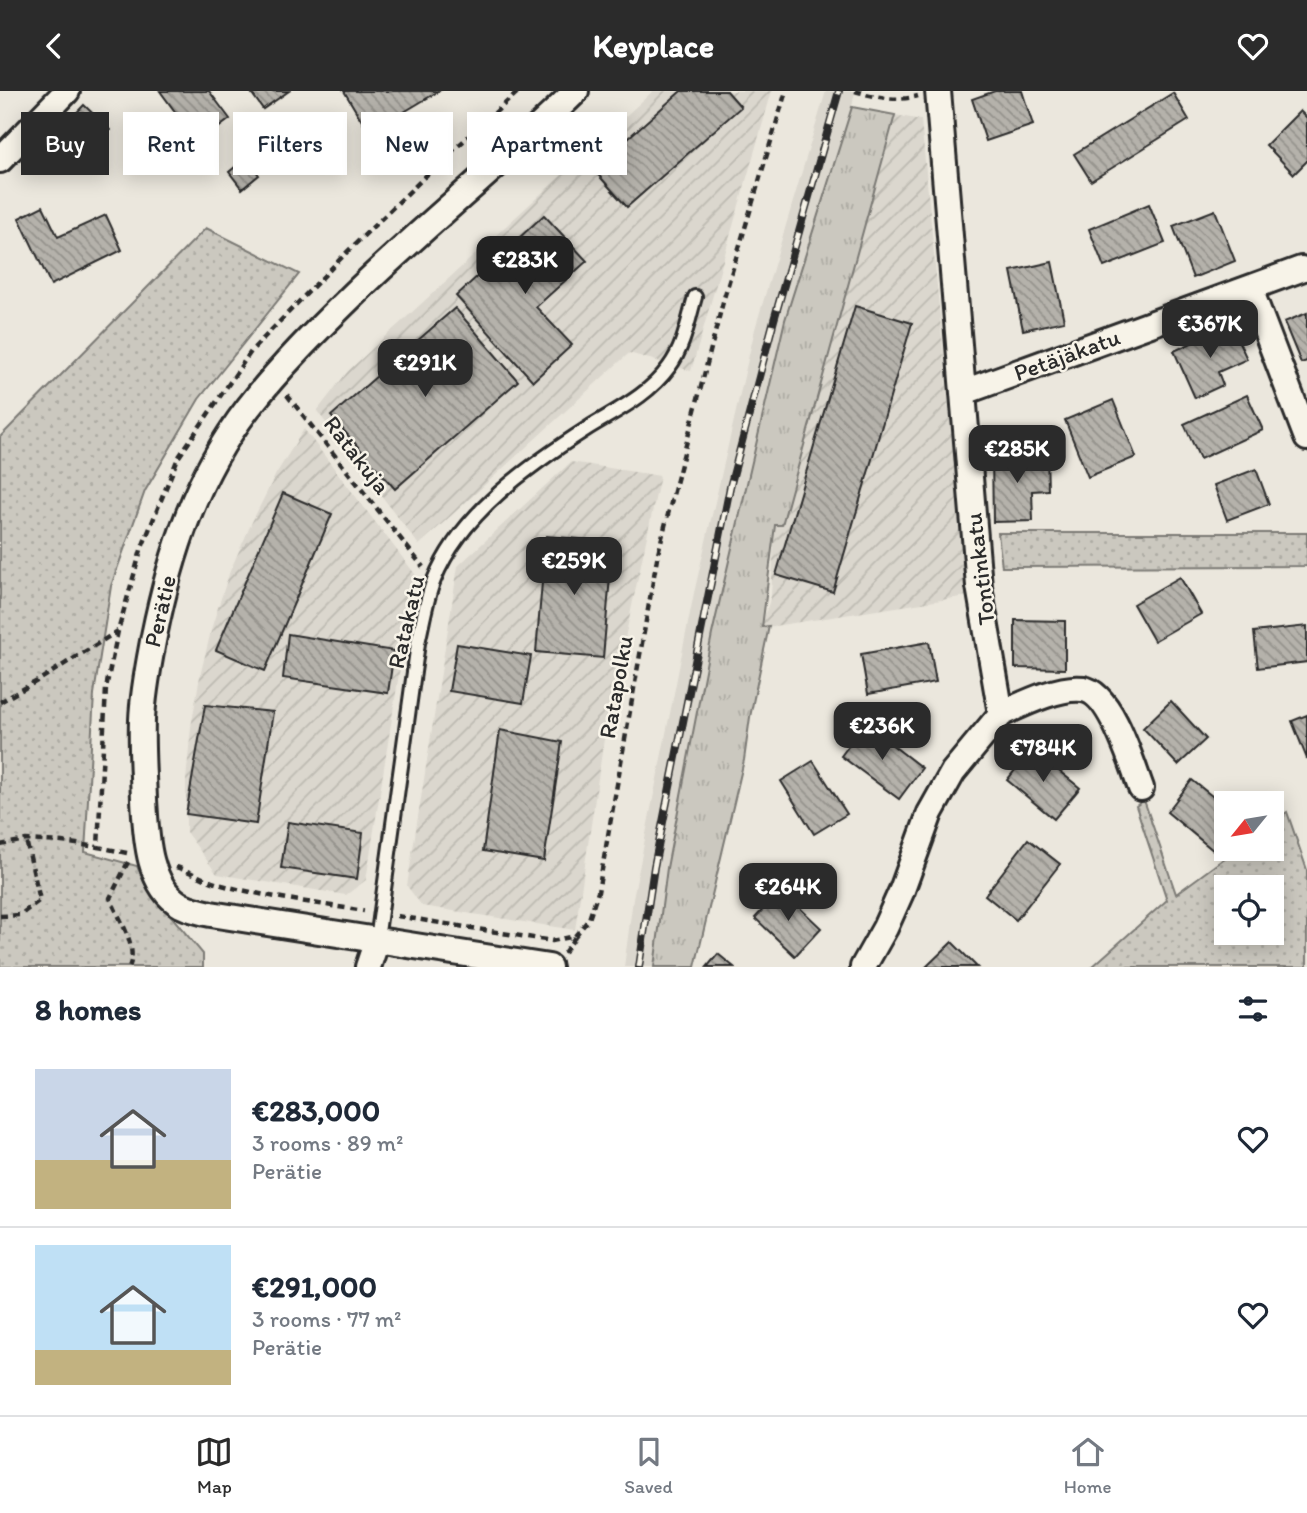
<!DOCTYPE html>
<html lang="en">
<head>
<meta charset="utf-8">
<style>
	body { margin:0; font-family:Itim,sans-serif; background:#f2f2f3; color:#1f2937; height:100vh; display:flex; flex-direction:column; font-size:26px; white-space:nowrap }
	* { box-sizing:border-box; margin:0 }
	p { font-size:23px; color:#747a83 }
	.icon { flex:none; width:38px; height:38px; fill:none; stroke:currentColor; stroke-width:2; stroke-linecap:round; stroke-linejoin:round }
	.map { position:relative; height:876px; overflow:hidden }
	.sheet { display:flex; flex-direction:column; background:#fff; flex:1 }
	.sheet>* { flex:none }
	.guide { position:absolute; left:21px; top:21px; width:700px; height:63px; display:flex; gap:14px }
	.needle { width:46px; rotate:240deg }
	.fabs { position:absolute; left:1214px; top:700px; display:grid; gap:14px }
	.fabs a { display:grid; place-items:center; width:70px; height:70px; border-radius:0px; background:#fff; box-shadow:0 4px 18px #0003; font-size:35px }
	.price { position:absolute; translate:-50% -60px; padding:0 16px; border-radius:14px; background:#2b2b2b; color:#fff; font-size:23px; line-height:46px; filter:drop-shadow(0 2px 4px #0008) }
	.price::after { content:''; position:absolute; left:50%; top:42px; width:21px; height:16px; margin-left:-10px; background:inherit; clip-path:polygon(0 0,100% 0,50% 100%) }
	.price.on { background:#222; color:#fff }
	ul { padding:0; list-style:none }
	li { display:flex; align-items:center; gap:21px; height:175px; padding:0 35px }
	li+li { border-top:2px solid #e0e1e3 }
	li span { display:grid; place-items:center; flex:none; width:196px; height:140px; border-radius:0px; color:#555 }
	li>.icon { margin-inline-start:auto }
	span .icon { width:84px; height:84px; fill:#fffc; stroke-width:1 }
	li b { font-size:30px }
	h2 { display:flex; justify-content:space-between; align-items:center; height:84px; padding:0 35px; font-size:30px }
	.chip { padding:0 24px; border-radius:0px; background:#fff; box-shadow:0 4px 18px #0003; font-size:24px; line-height:63px }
	.chip.on { background:#2b2b2b; color:#fff }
	header { display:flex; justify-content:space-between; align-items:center; height:91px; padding:0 35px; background:#2b2b2b; color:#fff; font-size:32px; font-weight:700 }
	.tabs { display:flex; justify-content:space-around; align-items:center; height:98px; border-top:2px solid #e0e1e3; background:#fff; font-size:19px; color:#747a83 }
	.tabs a { display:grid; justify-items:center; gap:4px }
	.tabs .on { color:#2b2b2b }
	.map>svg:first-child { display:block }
</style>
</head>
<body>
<header><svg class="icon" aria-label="back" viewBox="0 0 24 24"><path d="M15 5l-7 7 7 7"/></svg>Keyplace<svg class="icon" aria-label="heart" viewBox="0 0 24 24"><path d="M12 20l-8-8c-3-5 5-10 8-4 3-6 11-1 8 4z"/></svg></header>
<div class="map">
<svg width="1307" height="876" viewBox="0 0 1307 876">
	<defs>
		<pattern id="industrial-furrows" width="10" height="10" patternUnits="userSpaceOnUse" patternTransform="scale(1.75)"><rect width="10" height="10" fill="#dbd7ce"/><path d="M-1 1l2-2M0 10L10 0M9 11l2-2" fill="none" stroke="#bcb9b1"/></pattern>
		<pattern id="grass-tufts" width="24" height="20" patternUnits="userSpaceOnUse" patternTransform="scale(1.75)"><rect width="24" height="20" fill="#cbc8bf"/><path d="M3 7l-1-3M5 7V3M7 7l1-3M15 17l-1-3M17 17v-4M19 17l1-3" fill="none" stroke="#aeaca4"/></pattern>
		<pattern id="park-dots" width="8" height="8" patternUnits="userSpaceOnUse" patternTransform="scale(1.75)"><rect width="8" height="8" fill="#cbc8bf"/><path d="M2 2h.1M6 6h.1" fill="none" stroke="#aeaca4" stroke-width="1.8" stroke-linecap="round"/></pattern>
		<pattern id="building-back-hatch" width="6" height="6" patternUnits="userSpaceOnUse" patternTransform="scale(1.75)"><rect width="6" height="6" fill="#b5b2ab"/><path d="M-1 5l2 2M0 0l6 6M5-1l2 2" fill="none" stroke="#93918b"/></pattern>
	</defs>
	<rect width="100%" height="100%" fill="#ebe7dd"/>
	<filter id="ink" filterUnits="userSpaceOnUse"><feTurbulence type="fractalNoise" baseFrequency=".0143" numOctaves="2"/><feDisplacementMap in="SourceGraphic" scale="14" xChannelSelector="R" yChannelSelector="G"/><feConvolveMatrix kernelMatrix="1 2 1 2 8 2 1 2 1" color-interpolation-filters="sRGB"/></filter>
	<g filter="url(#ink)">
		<!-- built -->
		<path fill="#dbd7ce" d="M826,0H855L852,16L785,229L712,543L667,777L654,876H624L633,808L694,502L755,238Z"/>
		<!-- industrial -->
		<g fill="url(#industrial-furrows)">
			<path d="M653,0H772L691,280L629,262L419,454L317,320L348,280Z"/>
			<path d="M895,24L921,29L967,505L761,537L771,505L775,433L781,434Z"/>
			<path d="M304,338L415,483L366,789L346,804L217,783L186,741V689L191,636L200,585L213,532L230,480L252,431L276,383Z"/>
			<path d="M571,371L660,385L606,635L575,839L422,815L407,795L458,475Z"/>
		</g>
		<!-- grass -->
		<path fill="url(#grass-tufts)" stroke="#7b7a75" stroke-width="2" d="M852,16L895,24L782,434H775L762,536L769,535L750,626L744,669L695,876H654L667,777L712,543L785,229Z"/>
		<!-- park -->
		<g fill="url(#park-dots)" stroke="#7b7a75" stroke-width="2" fill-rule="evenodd">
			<path d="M206,137L299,183L199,308L145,400L111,495L94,603L85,761L137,775L146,795L203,863V876H0V346Z"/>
			<path d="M1307,442V475L1002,476L998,442Z"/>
			<path d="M1144,709L1176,803L1237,758H1272V731L1287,721L1307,779V876H1092L1167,809L1136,715ZM1227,796H1272V842H1227Z"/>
		</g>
		<!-- building -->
		<g fill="url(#building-back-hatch)" stroke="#2b2b2b" stroke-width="2">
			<path d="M160,0H209L230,28L198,52Z"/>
			<path d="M250,0H289L263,18Z"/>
			<path d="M344,0H439L369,42Z"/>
			<path d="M681,0H727L741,16L627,116L593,78Z"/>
			<path d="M995,0H1022L1033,34L986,50L972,8Z"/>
			<path d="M1173,2L1189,29L1091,90L1074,63Z"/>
			<path d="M84,14L110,39L71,80L45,55Z"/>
			<path d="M1300,20L1307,27V70L1294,83L1266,54Z"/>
			<path d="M246,67L259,84L242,98L229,81Z"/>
			<path d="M1149,113L1165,152L1104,176L1089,138Z"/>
			<path d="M43,115L58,146L106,124L122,159L51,194L19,127Z"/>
			<path d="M1215,119L1235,170L1193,187L1173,135Z"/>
			<path d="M544,124L587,170L536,216L572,254L533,290L456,205Z"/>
			<path d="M1052,171L1064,230L1023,239L1011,180Z"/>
			<path d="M855,215L912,232L833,501L776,484Z"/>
			<path d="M455,217L518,290L395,398L331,325Z"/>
			<path d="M1307,222V270L1301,272L1284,231Z"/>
			<path d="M1231,234L1247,268L1218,281L1223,294L1195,307L1174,260Z"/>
			<path d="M1247,304L1263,339L1200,368L1184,333Z"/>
			<path d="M1113,309L1136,366L1088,386L1065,329Z"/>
			<path d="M1047,363L1048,399L1032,400L1033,430L993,431L992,364Z"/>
			<path d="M1256,378L1269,413L1227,429L1214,394Z"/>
			<path d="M283,402L332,423L265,580L216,559Z"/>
			<path d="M546,445L613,451L603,567L536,561Z"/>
			<path d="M1180,486L1201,523L1154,550L1133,513Z"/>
			<path d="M1015,529L1065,530V578L1015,577Z"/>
			<path d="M1307,535V571L1258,577L1254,541Z"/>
			<path d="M288,543L394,560L388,602L283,587Z"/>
			<path d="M929,551L936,591L868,603L861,563Z"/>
			<path d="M457,553L531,565L523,612L449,600Z"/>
			<path d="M1171,610L1206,648L1178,674L1143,637Z"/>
			<path d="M205,614L273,621L256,733L186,723Z"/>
			<path d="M1307,624V668L1292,630Z"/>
			<path d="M865,633L922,677L899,708L841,665Z"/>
			<path d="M500,639L562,651L544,770L483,760Z"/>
			<path d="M1032,658L1080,697L1054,728L1007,689Z"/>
			<path d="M813,670L847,723L814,743L781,690Z"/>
			<path d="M1192,689L1227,717V745L1214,760L1167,721Z"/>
			<path d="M288,731L363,742L357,788L281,777Z"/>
			<path d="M1028,748L1060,773L1016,829L985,804Z"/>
			<path d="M781,799L821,837L795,865L755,827Z"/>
			<path d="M952,851L977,876H926Z"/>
			<path d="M718,863L734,876H707Z"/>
		</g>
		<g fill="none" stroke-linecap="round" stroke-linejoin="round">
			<defs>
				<path id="service" d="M377,849L418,552C423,531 426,509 434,489C460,423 530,374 588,337C617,319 648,305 669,276C684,256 688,230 695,206"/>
				<g id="minor">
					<path d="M0,69L67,0"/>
					<path d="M1250,198L1307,347"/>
					<path d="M964,301L1301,178"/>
					<path d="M1001,623C1023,613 1059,595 1083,598C1111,602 1132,673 1141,697"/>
					<path d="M368,876L377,849"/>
					<path d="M549,876L211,823C201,821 191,819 181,814C147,795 146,742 144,708C143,682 141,655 142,629C143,601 149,572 154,545C171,461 196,385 248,317C280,276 316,240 353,204C425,134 504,71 576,0"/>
					<path d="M863,876L885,837L902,799L930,722L953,681L1001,623L979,495L938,0"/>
				</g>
			</defs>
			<!-- service casing -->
			<use href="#service" stroke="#2b2b2b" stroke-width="18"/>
			<!-- minor casing -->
			<use href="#minor" stroke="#2b2b2b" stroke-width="30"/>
			<!-- path -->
			<g stroke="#2b2b2b" stroke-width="4.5" stroke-dasharray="7 5" stroke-linecap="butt">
				<path d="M855,0C875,6 897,11 918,5"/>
				<path d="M287,304L423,476"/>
				<path d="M0,611L39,589L118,540"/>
				<path d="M0,754L26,749L62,751L98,756"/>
				<path d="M127,762L98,756L106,597L118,540L141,459L178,367L252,259L349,159L438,73L519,0"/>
				<path d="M128,771L110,807C118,826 139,856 129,876"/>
				<path d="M176,776C192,781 206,790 222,794C269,807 317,812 364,820"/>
				<path d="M0,825L20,824L40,809L26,749"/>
				<path d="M397,825L552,850L575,845L589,828L598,801L658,462L724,207L786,0"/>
				<path d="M564,862L575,846"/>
			</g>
			<!-- service -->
			<use href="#service" stroke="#f7f3e8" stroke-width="12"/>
			<!-- minor -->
			<use href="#minor" stroke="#f7f3e8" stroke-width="24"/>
			<defs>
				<path id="rail" d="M639,876L654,776L730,396L774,229L839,0"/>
			</defs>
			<!-- rail casing -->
			<use href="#rail" stroke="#2b2b2b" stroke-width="8"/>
			<!-- rail -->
			<use href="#rail" stroke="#f7f3e8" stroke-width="5" stroke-dasharray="16" stroke-linecap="butt"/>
		</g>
	</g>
	<g text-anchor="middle" stroke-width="5" stroke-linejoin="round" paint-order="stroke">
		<!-- street labels -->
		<g font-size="24" fill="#2b2b2b" stroke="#f7f3e8">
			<text transform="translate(1067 264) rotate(-20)" y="8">Petäjäkatu</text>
			<text transform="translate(357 364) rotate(52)" y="8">Ratakuja</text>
			<text transform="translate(980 478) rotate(-97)" y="8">Tontinkatu</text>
			<text transform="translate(160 520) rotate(-77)" y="8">Perätie</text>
			<text transform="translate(406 531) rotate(-77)" y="8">Ratakatu</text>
			<text transform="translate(616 596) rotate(-80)" y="8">Ratapolku</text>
		</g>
	</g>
</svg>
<div class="fabs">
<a><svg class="needle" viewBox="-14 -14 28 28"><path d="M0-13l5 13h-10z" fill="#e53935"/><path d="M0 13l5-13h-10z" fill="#747a83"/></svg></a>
<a><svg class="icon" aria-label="locate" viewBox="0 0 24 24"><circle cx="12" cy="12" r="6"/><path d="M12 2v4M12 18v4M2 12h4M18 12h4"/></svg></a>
</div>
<b class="price on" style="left:525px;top:205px">€283K</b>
<b class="price" style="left:1210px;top:269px">€367K</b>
<b class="price" style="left:425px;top:308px">€291K</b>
<b class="price" style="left:1017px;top:394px">€285K</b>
<b class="price" style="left:574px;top:506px">€259K</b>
<b class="price" style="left:882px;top:671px">€236K</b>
<b class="price" style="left:1043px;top:693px">€784K</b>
<b class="price" style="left:788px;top:832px">€264K</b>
<div class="guide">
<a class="chip on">Buy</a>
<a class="chip">Rent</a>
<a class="chip">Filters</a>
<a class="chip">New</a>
<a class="chip">Apartment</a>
</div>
</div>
<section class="sheet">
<h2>8 homes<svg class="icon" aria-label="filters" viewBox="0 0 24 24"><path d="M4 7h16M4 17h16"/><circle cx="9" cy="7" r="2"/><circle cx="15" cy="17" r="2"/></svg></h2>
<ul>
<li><span style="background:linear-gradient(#c9d6e8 65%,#c2b280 0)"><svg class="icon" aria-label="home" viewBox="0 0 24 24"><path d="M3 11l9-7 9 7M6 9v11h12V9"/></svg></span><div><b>€283,000</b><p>3 rooms · 89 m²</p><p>Perätie</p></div><svg class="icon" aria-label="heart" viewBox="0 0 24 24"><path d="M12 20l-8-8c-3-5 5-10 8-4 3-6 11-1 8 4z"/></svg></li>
<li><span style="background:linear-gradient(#bfe0f5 75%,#c2b280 0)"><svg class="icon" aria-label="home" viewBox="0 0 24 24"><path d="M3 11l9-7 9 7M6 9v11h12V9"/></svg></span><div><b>€291,000</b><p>3 rooms · 77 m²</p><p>Perätie</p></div><svg class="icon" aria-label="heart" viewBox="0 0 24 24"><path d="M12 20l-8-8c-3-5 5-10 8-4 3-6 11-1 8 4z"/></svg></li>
</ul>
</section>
<nav class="tabs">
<a class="on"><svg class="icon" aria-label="map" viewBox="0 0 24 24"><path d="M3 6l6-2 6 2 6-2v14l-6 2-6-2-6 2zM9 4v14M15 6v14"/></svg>Map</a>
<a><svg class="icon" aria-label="saved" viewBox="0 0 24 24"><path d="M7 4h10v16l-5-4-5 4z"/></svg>Saved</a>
<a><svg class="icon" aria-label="home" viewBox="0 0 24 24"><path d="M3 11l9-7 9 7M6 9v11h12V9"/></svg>Home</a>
</nav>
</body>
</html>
